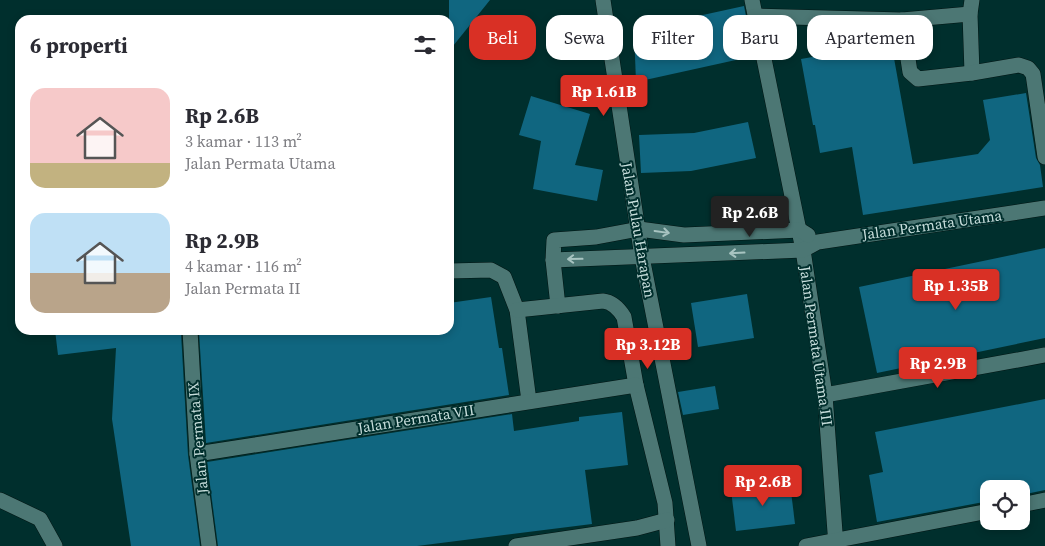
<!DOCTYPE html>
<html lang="id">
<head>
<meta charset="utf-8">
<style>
	body { margin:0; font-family:"Source Serif 4",serif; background:#f2f2f3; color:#2b2b33; height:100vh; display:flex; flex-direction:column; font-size:19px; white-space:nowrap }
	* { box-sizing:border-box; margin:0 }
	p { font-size:16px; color:#7c7c81 }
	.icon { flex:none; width:28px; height:28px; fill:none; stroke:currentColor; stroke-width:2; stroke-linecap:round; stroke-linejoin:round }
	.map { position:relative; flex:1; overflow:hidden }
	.details { position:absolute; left:15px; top:15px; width:439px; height:320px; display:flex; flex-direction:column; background:#fff; border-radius:15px; box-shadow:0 2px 8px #0003 }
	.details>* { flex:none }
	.top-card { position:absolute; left:469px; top:15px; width:475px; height:45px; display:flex; gap:10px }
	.controls { position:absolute; left:980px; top:480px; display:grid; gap:10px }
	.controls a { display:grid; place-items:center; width:50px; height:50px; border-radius:10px; background:#fff; box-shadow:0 2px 8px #0003; font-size:25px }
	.price { position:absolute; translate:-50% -42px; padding:0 11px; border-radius:5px; background:#d93025; color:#fff; font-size:16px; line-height:32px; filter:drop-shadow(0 1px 2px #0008) }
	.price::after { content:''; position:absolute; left:50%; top:30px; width:15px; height:11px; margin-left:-8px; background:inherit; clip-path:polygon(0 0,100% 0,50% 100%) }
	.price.selected { background:#222; color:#fff }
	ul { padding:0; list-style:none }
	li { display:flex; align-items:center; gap:15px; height:125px; padding:0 15px }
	li span { display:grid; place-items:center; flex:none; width:140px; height:100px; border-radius:15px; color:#555 }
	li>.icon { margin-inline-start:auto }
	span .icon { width:60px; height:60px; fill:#fffc; stroke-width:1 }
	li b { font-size:21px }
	h2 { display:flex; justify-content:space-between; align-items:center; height:60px; padding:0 15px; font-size:21px }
	.pill { padding:0 18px; border-radius:15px; background:#fff; box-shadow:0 2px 8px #0003; font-size:18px; line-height:45px }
	.pill.selected { background:#d93025; color:#fff }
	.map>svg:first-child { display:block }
</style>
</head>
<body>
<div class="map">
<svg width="1045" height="546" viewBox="0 0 1045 546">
	<rect width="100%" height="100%" fill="#002f2d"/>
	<!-- building -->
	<g fill="#106680">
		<path d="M449,0H490L449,51Z"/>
		<path d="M744,6L754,56L636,82L634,30Z"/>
		<path d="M892,47L913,164L978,154L990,140L983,100L1026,93L1036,158L1040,165L1043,187L863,215L852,147L820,153L815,125H813L801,59L835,53L836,57Z"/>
		<path d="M531,96L590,114L575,165L603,170L597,201L533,189L541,141L519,135Z"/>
		<path d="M748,122L756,158L691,171L641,173L639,135L694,133Z"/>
		<path d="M1045,248V338L877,373L859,287Z"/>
		<path d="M747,294L754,338L698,347L691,303Z"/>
		<path d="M491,297L499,348H502L509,395L206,443L199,332L449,330V303Z"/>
		<path d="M55,330H171V334L181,333L188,455L200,546H131L112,419L116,348L58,355Z"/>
		<path d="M715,386L719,409L683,415L678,392Z"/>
		<path d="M1045,399V490L1021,495V489H989V501L877,522L869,475L883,472L875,432Z"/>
		<path d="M622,412L628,465L585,470L592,524L417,546H218L207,462L512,414L514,431L579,421V417Z"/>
		<path d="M790,483L795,524L736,531L731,490Z"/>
	</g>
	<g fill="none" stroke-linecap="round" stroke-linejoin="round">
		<defs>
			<g id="street">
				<path d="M603,0L642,257L699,546"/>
				<path d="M752,0L803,250L825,395L836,546"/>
				<path d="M972,0L970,14L972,73"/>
				<path d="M756,16L902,20L970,14"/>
				<path d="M902,20L910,72L918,79L972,73L1019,65L1028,68L1033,74L1045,157"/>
				<path d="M553,260L803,250L818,242L1045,208"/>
				<path d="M449,271L491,270L504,277L517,310L529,401"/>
				<path d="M558,306L553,260L554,240L596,237L639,229L684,235L800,230L808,235"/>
				<path d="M517,310L603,301C613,302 619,309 624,317L636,385L665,503L668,546"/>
				<path d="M190,330L197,454L209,546"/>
				<path d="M825,395L1045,355"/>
				<path d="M197,454L636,385"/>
				<path d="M0,500L40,519L55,546"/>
				<path d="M1021,505L1045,500"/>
				<path d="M516,546L637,528L667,520"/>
				<path d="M806,546L989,511"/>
			</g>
		</defs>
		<!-- street casing -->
		<use href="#street" stroke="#011513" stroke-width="16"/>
		<!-- street -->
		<use href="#street" stroke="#4c7774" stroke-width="15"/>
	</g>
	<!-- one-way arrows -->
	<defs><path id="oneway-shaft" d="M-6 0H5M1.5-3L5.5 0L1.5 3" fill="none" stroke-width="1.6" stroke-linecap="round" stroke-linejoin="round" transform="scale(1.25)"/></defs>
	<g stroke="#a8c4c1">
		<use href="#oneway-shaft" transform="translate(662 232) rotate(8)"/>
		<use href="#oneway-shaft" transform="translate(737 253) rotate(177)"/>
		<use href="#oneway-shaft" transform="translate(575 259) rotate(179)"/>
	</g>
	<g text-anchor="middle" stroke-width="4" stroke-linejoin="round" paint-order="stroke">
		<!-- street labels -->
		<g font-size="15" fill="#c6dddb" stroke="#002f2d">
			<text transform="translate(932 225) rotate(-8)" y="5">Jalan Permata Utama</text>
			<text transform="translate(638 230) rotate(80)" y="5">Jalan Pulau Harapan</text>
			<text transform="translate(816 346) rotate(82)" y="5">Jalan Permata Utama III</text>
			<text transform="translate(416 419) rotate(-9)" y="5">Jalan Permata VII</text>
			<text transform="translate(198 438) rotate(-95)" y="5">Jalan Permata IX</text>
		</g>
	</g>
</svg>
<div class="controls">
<a><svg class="icon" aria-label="locate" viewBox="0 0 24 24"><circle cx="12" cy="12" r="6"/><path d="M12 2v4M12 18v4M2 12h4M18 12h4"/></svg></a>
</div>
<b class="price" style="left:604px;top:117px">Rp 1.61B</b>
<b class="price selected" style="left:750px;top:238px">Rp 2.6B</b>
<b class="price" style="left:956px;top:311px">Rp 1.35B</b>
<b class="price" style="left:648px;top:370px">Rp 3.12B</b>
<b class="price" style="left:938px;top:389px">Rp 2.9B</b>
<b class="price" style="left:763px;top:507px">Rp 2.6B</b>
<div class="top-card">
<a class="pill selected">Beli</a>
<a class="pill">Sewa</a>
<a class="pill">Filter</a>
<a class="pill">Baru</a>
<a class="pill">Apartemen</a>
</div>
<section class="details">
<h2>6 properti<svg class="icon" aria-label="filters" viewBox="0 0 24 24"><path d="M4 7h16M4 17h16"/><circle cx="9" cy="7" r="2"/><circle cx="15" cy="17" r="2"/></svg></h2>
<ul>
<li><span style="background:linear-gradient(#f6c9c9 75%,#c2b280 0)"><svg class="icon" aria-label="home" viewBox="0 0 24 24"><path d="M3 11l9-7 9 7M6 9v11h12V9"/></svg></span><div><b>Rp 2.6B</b><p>3 kamar · 113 m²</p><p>Jalan Permata Utama</p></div></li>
<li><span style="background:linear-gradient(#bfe0f5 60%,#b9a48a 0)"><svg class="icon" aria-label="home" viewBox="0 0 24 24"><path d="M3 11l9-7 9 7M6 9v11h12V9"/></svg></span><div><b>Rp 2.9B</b><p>4 kamar · 116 m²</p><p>Jalan Permata II</p></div></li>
</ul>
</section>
</div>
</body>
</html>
